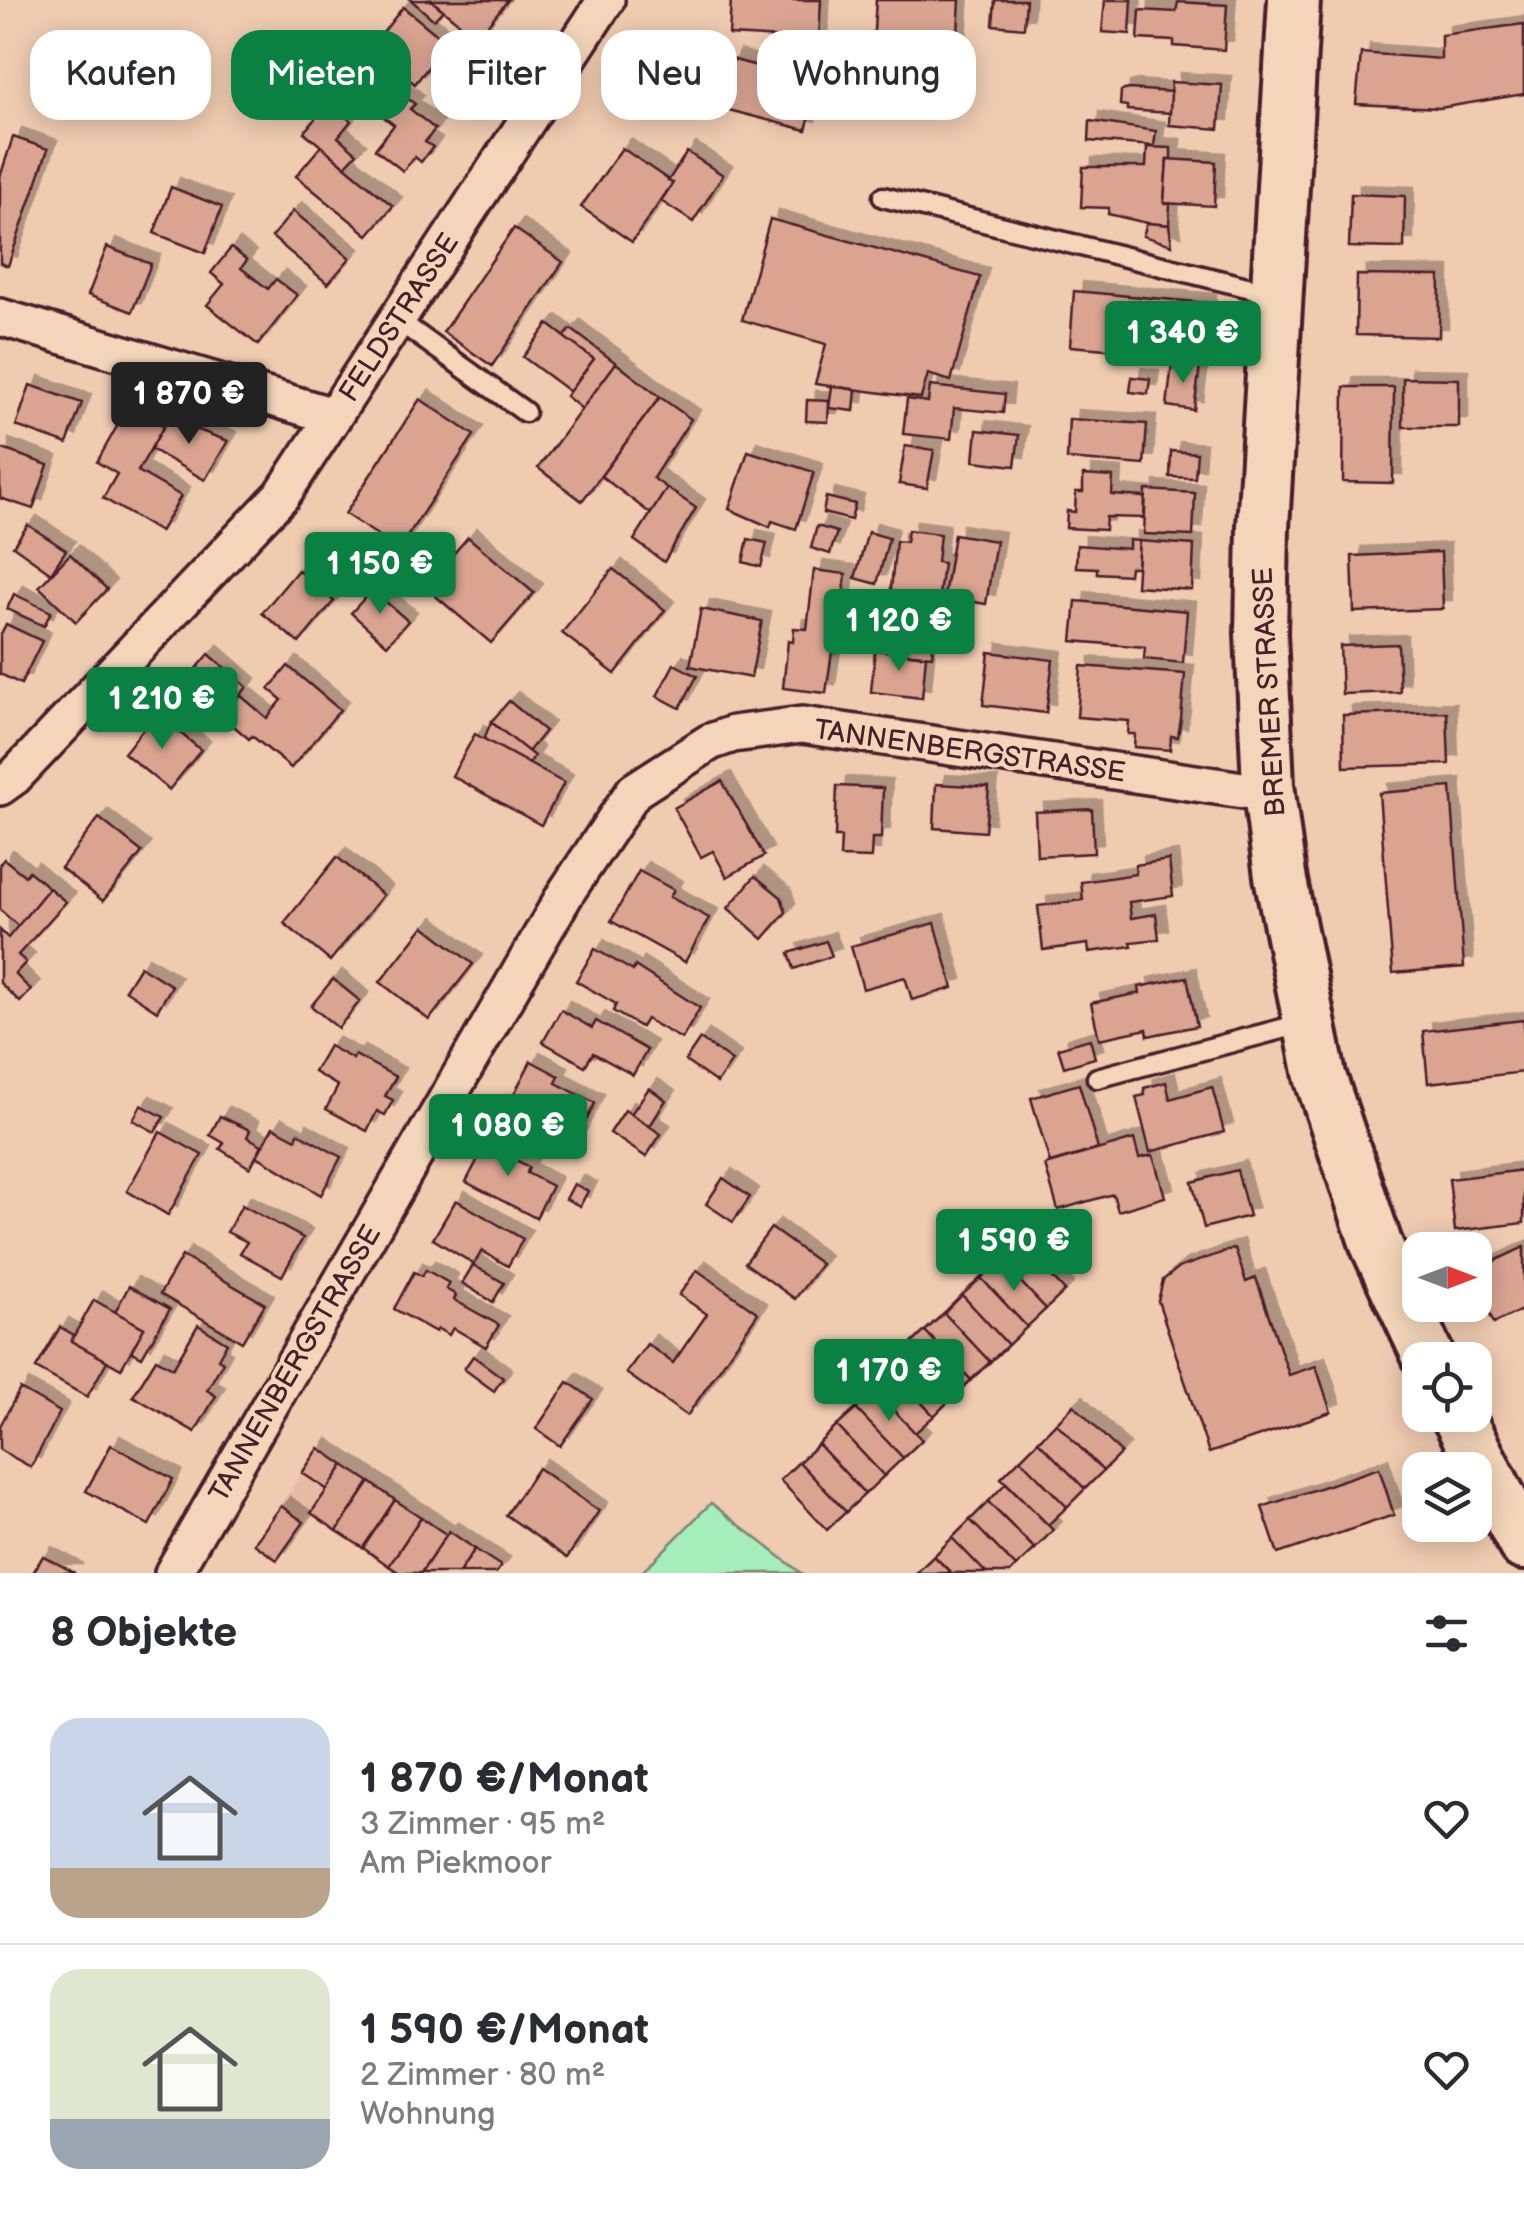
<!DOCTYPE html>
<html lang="de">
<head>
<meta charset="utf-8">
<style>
	body { margin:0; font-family:"Balsamiq Sans",sans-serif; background:#f2f2f3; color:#2b2b33; height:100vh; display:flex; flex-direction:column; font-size:38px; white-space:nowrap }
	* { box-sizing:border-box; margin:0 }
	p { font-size:32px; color:#7c7c81 }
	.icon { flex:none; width:55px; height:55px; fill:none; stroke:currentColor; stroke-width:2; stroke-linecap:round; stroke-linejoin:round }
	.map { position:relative; height:1573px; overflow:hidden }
	.sheet { display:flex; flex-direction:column; background:#fff; flex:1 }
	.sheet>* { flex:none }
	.top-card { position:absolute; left:30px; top:30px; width:1000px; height:90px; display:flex; gap:20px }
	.needle { width:65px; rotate:90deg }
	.tools { position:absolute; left:1402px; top:1232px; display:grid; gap:20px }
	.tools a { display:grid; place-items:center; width:90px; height:90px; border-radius:20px; background:#fff; box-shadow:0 5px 25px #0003; font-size:50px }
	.price { position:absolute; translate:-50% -85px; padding:0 22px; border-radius:10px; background:#0b8043; color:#fff; font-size:32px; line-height:65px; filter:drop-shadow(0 2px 5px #0008) }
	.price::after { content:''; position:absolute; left:50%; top:60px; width:30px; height:22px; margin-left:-15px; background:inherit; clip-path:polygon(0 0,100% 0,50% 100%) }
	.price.on { background:#222; color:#fff }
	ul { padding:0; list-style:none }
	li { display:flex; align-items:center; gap:30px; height:250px; padding:0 50px }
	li+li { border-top:2px solid #e1e1e2 }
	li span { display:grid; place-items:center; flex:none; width:280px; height:200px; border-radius:30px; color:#555 }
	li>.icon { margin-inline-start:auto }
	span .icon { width:120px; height:120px; fill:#fffc; stroke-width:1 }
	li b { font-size:42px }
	h2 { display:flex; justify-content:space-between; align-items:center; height:120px; padding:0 50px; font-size:42px }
	.pill { padding:0 35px; border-radius:30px; background:#fff; box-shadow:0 5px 25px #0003; font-size:35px; line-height:90px }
	.pill.on { background:#0b8043; color:#fff }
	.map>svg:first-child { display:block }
</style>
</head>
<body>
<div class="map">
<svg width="1524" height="1573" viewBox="0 0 1524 1573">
	<defs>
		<filter id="shadow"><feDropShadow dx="9" dy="-9" stdDeviation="0" flood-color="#0004"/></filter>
	</defs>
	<rect width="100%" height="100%" fill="#efcbb0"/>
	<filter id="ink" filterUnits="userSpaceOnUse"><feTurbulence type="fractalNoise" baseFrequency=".01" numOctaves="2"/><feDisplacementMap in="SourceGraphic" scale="20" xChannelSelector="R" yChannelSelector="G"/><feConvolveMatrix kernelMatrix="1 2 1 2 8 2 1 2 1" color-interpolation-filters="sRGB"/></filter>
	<g filter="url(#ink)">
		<!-- built -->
		<path fill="#e6bca5" d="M319,1448L344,1465L277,1560L254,1544Z"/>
		<!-- green -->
		<path fill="#a5eebc" stroke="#788674" stroke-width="2.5" d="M711,1503L801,1573H641Z"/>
		<!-- building -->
		<g fill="#daa491" stroke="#4a1f2b" stroke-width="2.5" filter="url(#shadow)">
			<path d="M411,0H431L443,10L434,20Z"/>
			<path d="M431,0H508L477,38Z"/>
			<path d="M731,0H821L819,40L729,35Z"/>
			<path d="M876,0H960L957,50L873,45Z"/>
			<path d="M995,0H1026L1024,28L993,25Z"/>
			<path d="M1105,0H1132L1130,34L1102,32Z"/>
			<path d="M1178,2L1227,5L1224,50L1174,46V41L1138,39L1140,10L1176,12Z"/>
			<path d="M403,7L447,43L415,84L370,49Z"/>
			<path d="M1524,24V94L1440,108L1356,104L1361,53L1441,59V35Z"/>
			<path d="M731,59L790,75L794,63L822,70L806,130L717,107L718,103L689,94L698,60L728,69Z"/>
			<path d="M360,61L415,104L410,109L435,129L425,142L433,147L421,162L415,157L403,171L375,149L394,125L342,84Z"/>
			<path d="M1171,82L1222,85L1219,129L1169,125Z"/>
			<path d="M1129,89L1171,92L1170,113L1127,110V106L1120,105L1121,91Z"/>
			<path d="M329,102L351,121L338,137L357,153L345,166L304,132Z"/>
			<path d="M1090,121L1156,131L1154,146L1089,141Z"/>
			<path d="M13,137L48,149L8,266L0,263V177Z"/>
			<path d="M321,146L393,206L368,235L296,176Z"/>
			<path d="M1147,147L1171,148V159H1167L1164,203L1170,204L1169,225L1147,223L1108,214L1109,208L1081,207L1083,167H1146Z"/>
			<path d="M622,148L673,183L632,242L581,207Z"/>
			<path d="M687,152L723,175L693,222L661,201L673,183L668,181Z"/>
			<path d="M1167,159L1216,162L1214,206L1164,203Z"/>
			<path d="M171,187L222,207L205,253L154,233Z"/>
			<path d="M1351,194L1405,196L1404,248L1349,247Z"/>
			<path d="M293,211L350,258L328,284L272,237Z"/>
			<path d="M770,219L980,277L951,381L928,374L921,398L815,384L826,344L742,320Z"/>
			<path d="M1147,223L1169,225L1172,245L1143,236Z"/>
			<path d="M514,228L563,262L492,366L443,332Z"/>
			<path d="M107,247L151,264L132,312L88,295Z"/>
			<path d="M231,248L247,260L241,268L268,289L276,279L297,295L258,345L207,305L224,284L211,273Z"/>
			<path d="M1357,275L1440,276L1439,337L1356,335Z"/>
			<path d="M1074,291L1207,303L1203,357L1070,346Z"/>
			<path d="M548,324L594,359L570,392L523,357Z"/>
			<path d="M571,329L616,363L582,409L566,396L594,359L564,337Z"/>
			<path d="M616,363L660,397L582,501L538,468Z"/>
			<path d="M1172,363L1200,366L1194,410L1167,406Z"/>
			<path d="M1132,377L1150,379L1148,394L1130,392Z"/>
			<path d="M1403,378L1459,379V427H1403Z"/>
			<path d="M30,385L82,403L67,444L16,426Z"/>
			<path d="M832,386L856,390L854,411L829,408Z"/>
			<path d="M930,386L1005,394L1003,413L954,408L951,439L903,434L907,399L928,402Z"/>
			<path d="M1344,387H1394L1393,483L1343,482Z"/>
			<path d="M660,397L691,419L653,478L667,488L651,514L601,476Z"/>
			<path d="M420,399L474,435L399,549L345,514Z"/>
			<path d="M807,400L829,401L828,422L806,421Z"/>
			<path d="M129,405L164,426L138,471L181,496L160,532L103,498L117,474L97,462Z"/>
			<path d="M160,416L228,441L205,480L151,449L164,426L157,422Z"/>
			<path d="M1069,419L1147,424L1144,465L1067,459Z"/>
			<path d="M977,430L1019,435L1015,466L974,461Z"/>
			<path d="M905,446L934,450L927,488L899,484Z"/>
			<path d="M0,448L48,465L33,509L0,498Z"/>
			<path d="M748,451L814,472L796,529L772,521L770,527L729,509Z"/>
			<path d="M1171,451L1197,453L1195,478L1170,477Z"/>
			<path d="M1083,475L1113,477L1112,495L1145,497L1144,518L1106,517L1105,530L1066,528L1067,511L1075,512L1076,492H1083Z"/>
			<path d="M667,488L696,508L664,562L634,540Z"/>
			<path d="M1146,490L1195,493L1193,536L1144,534Z"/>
			<path d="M826,497L855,504L851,520L823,513Z"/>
			<path d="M28,525L66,550L51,573L13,546Z"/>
			<path d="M817,526L837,532L830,554L811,548Z"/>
			<path d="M908,530L940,534L937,562L943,563L932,656L875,650L879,617H888L896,541L906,542Z"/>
			<path d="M868,532L889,538L877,584L855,578Z"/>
			<path d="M954,534L996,541L986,604L944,597Z"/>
			<path d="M468,537L534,593L491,643L425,587Z"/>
			<path d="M748,539L767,543L761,567L743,562Z"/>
			<path d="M1129,540L1139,541L1137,567H1130L1129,575L1097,573V568L1076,567L1077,545L1129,549Z"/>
			<path d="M1139,541L1194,545L1192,590L1136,586Z"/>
			<path d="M1441,552L1443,609L1354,612L1352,556Z"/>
			<path d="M70,554L107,589L76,622L39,587Z"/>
			<path d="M613,569L665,610L615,674L562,633Z"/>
			<path d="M298,570L334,601L299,643L262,613Z"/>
			<path d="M814,570L846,574L836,653L832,652L826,693L783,688L788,641L793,642L794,628L807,629Z"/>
			<path d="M372,590L408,621L387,645L351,613Z"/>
			<path d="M14,594L51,612L44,626L7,609Z"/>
			<path d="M1076,601L1187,611L1183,663L1144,659L1145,647L1072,641Z"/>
			<path d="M701,609L762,621L751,678L690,666Z"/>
			<path d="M6,624L42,641L21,684L0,674V636Z"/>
			<path d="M1398,644L1400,692L1342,694L1340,646Z"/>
			<path d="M875,650L926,656L922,698L871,692Z"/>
			<path d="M989,652L1053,660L1046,713L983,705Z"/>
			<path d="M209,654L247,687L220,718L182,686Z"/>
			<path d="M674,664L697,676L680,708L657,696Z"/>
			<path d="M288,666L340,710L291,768L252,736L249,739L222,716L240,695L267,718L282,700L269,689Z"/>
			<path d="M1081,666L1185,674L1181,719L1178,737L1171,736L1170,750L1134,747L1135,734H1128L1129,721L1077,717Z"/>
			<path d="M509,701L545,731L528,752L491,722Z"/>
			<path d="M1447,712L1449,764L1344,767L1343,715Z"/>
			<path d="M156,713L201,750L169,790L124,753Z"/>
			<path d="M491,722L534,756L529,764L484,739Z"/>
			<path d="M475,734L564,783L541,825L452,776Z"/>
			<path d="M722,781L764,856L727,877L713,851L701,857L674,808Z"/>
			<path d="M936,784L989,787L985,832L934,828Z"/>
			<path d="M837,786L883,788L881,838H872L871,858L840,857L841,837H835Z"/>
			<path d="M1451,787L1464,967L1393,973L1379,793Z"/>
			<path d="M1092,809L1094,853L1037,856L1035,812Z"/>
			<path d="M99,818L142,852L103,901L61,868Z"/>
			<path d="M337,857L383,895L330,961L284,923Z"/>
			<path d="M4,859L25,876L29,871L49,888L18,926L0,910V864Z"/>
			<path d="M1169,860L1173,896L1129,902L1131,918L1156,914L1159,939L1131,942L1132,946L1089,952L1088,944L1043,950L1038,906L1083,900L1081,882L1136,874L1135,865Z"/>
			<path d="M639,871L674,890L670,897L709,918L685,962L611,921Z"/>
			<path d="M755,876L781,897L786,912L763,939L728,908Z"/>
			<path d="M49,888L66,902L18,955L26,962L15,974L31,990L20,1002L0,983V930L8,938Z"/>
			<path d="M935,923L953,988L912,1000L905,977L863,989L851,946Z"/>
			<path d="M424,926L473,964L429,1020L380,982Z"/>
			<path d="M826,941L832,956L794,969L789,953Z"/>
			<path d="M595,949L633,971L635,966L700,1008L682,1039L646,1019L641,1027L613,1011L616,1004L576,981Z"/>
			<path d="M140,966L172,986L157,1011L125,990Z"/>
			<path d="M1187,977L1197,1026L1148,1036L1147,1029L1099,1039L1091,1003L1140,993L1139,987Z"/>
			<path d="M333,979L360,1001L338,1028L311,1006Z"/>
			<path d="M561,1010L592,1028L596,1021L647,1050L633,1075L593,1053L585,1066L543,1042Z"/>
			<path d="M1524,1020V1072L1428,1083L1423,1031Z"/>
			<path d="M700,1039L732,1061L717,1083L685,1061Z"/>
			<path d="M1090,1039L1095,1058L1064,1067L1058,1048Z"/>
			<path d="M329,1046L353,1059L355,1055L396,1077L385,1096L393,1100L385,1115L377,1111L367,1131L326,1109L338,1086L314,1072Z"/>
			<path d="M531,1061L559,1076L556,1083L595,1103L574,1145L548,1131L550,1125L509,1104Z"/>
			<path d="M1166,1082L1170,1099L1212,1087L1224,1132L1150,1152L1136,1097L1145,1095L1144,1088Z"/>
			<path d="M1079,1084L1098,1149L1050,1163L1031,1098Z"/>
			<path d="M649,1088L666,1100L650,1126L631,1114Z"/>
			<path d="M141,1105L164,1117L155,1132L133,1120Z"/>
			<path d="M625,1110L661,1134L646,1157L610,1133Z"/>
			<path d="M220,1116L250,1130L247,1137L262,1145L250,1168L220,1149L224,1143L210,1135Z"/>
			<path d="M273,1127L296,1139L298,1133L341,1157L321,1195L257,1156Z"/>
			<path d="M160,1132L202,1155L168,1215L127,1191Z"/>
			<path d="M490,1136L518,1151L514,1159L529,1167L527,1173L552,1186L536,1218L466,1182Z"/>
			<path d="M1134,1139L1139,1158L1153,1155L1165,1197L1118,1211L1113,1194L1058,1210L1045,1165Z"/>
			<path d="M1237,1170L1249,1216L1204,1228L1192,1182Z"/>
			<path d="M1524,1170V1223L1455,1231L1449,1179Z"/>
			<path d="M723,1178L750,1197L733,1222L706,1204Z"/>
			<path d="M574,1184L588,1191L580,1206L566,1199Z"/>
			<path d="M456,1200L523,1239L508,1266L482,1251L474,1264L433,1239Z"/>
			<path d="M242,1205L303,1238L282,1276L240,1253L247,1242L227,1232Z"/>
			<path d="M771,1228L821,1264L795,1299L745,1263Z"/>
			<path d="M1019,1242L1065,1291L1046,1309L1000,1260Z"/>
			<path d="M1524,1247V1309L1494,1323L1475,1283V1270Z"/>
			<path d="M1235,1248L1246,1282L1256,1278L1289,1375L1316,1366L1331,1412L1209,1453L1158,1301L1163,1280L1178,1268Z"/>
			<path d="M182,1256L265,1304L242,1342L160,1294Z"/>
			<path d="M1000,1260L1046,1309L1027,1327L981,1278Z"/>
			<path d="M473,1265L504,1283L493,1302L462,1283Z"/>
			<path d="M426,1270L449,1283L446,1289L456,1295L454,1300L499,1325L486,1347L453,1328L449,1335L438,1329L436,1332L394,1309L414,1272L422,1276Z"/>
			<path d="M697,1270L758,1313L687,1416L626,1373L647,1344L673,1363L707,1314L679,1295Z"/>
			<path d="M981,1278L1027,1327L1008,1345L962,1295Z"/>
			<path d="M129,1286L170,1309L142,1357L131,1351L144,1328L115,1312Z"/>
			<path d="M962,1295L1008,1345L990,1362L944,1313Z"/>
			<path d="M94,1300L144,1328L121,1369L71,1341Z"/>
			<path d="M944,1313L990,1362L971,1380L925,1331Z"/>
			<path d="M198,1325L227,1343L218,1359L223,1362L207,1390L216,1396L195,1432L133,1396L156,1359L173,1368Z"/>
			<path d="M60,1327L74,1335L71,1341L107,1361L87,1397L36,1368Z"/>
			<path d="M925,1331L971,1380L952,1398L906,1349Z"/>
			<path d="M906,1349L952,1398L934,1416L887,1366Z"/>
			<path d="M473,1356L503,1378L494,1391L464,1369Z"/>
			<path d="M887,1366L934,1416L915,1433L869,1384Z"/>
			<path d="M568,1382L593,1399L560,1446L536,1429Z"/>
			<path d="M20,1389L60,1412L31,1467L0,1450V1426Z"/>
			<path d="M875,1391L922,1440L903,1458L856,1409Z"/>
			<path d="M1074,1405L1121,1453L1103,1471L1056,1423Z"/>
			<path d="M856,1409L903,1458L884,1476L837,1426Z"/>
			<path d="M1056,1423L1103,1471L1085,1489L1038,1441Z"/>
			<path d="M837,1426L884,1476L865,1494L818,1444Z"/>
			<path d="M1038,1441L1085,1489L1067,1507L1020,1459Z"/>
			<path d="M818,1444L865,1494L846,1512L799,1462Z"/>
			<path d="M111,1445L173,1479L149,1525L86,1491Z"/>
			<path d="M319,1448L344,1465L328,1490L302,1473Z"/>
			<path d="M1020,1459L1067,1507L1048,1525L1001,1478Z"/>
			<path d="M799,1462L846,1512L827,1530L780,1480Z"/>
			<path d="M344,1465L370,1482L337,1531L311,1513Z"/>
			<path d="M538,1468L599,1511L567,1558L506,1515Z"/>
			<path d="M1379,1468L1394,1515L1278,1554L1262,1507Z"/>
			<path d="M370,1482L395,1500L363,1548L337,1531Z"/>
			<path d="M1006,1483L1053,1530L1035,1549L988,1502Z"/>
			<path d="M395,1500L421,1517L389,1566L363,1548Z"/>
			<path d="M988,1502L1035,1549L1016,1567L970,1520Z"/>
			<path d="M281,1506L304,1522L277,1560L254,1544Z"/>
			<path d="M421,1517L447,1535L421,1573H400L389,1566Z"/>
			<path d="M970,1520L1016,1567L1010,1573H986L952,1538Z"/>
			<path d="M449,1531L475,1549L459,1573H421Z"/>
			<path d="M952,1538L986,1573H951L934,1556Z"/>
			<path d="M475,1549L501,1566L496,1573H459Z"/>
			<path d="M43,1556L75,1573H33Z"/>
			<path d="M934,1556L951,1573H916Z"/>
		</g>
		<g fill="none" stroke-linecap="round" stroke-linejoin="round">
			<defs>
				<g id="service">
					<path d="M883,197L1275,294"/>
					<path d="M396,319L525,412"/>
					<path d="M1097,1078L1308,1022"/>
				</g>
				<g id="minor">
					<path d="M0,317L333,416"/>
					<path d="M0,787L14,777L282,495L606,0"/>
					<path d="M173,1573L567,891L634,791L710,742L733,734L802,725L1270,794"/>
				</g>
				<g id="secondary">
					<path d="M1294,0L1263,527L1261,634L1268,785L1280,876L1320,1076L1376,1244L1430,1360"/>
					<path d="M1457,1415L1524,1544"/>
				</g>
			</defs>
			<!-- service casing -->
			<use href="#service" stroke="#4a1f2b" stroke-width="25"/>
			<!-- minor casing -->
			<use href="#minor" stroke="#4a1f2b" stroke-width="42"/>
			<!-- secondary casing -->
			<use href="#secondary" stroke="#4a1f2b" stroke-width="58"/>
			<!-- service -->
			<use href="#service" stroke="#f3d6b9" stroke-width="18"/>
			<!-- minor -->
			<use href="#minor" stroke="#f3d6b9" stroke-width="35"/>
			<!-- secondary -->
			<use href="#secondary" stroke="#f3d6b9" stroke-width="50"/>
		</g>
	</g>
	<g text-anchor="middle" stroke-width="8" stroke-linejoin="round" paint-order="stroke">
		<!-- street labels -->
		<g font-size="28" fill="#4a1f2b" stroke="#f3d6b9">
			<text transform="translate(398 317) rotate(-57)" y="10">FELDSTRASSE</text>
			<text transform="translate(1268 692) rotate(-93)" y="10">BREMER STRASSE</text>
			<text transform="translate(970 750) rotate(8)" y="10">TANNENBERGSTRASSE</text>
			<text transform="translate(294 1363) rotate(-60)" y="10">TANNENBERGSTRASSE</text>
		</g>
	</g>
</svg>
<div class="tools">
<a><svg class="needle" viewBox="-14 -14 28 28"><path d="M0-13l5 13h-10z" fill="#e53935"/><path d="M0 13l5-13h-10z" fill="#7c7c81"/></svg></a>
<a><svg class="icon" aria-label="locate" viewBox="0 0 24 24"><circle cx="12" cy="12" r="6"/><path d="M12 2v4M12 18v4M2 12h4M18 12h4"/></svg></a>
<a><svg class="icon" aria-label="layers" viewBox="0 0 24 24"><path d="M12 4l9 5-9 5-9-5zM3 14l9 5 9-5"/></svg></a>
</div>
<b class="price" style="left:1183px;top:386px">1 340 €</b>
<b class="price on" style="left:189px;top:447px">1 870 €</b>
<b class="price" style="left:380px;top:617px">1 150 €</b>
<b class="price" style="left:899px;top:674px">1 120 €</b>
<b class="price" style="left:162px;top:752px">1 210 €</b>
<b class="price" style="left:508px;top:1179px">1 080 €</b>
<b class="price" style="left:1014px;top:1294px">1 590 €</b>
<b class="price" style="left:889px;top:1424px">1 170 €</b>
<div class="top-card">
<a class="pill">Kaufen</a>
<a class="pill on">Mieten</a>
<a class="pill">Filter</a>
<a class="pill">Neu</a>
<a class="pill">Wohnung</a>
</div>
</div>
<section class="sheet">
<h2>8 Objekte<svg class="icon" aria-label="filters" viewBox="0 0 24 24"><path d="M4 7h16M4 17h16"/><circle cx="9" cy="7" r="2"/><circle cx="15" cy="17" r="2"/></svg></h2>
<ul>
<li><span style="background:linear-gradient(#c9d6e8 75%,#b9a48a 0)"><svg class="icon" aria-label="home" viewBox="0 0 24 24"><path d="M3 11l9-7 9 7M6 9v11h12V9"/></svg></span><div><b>1 870 €/Monat</b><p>3 Zimmer · 95 m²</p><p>Am Piekmoor</p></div><svg class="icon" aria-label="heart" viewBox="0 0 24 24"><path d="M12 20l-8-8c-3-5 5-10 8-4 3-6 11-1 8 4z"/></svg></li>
<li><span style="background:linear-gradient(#dfe7d0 75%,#9aa5b1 0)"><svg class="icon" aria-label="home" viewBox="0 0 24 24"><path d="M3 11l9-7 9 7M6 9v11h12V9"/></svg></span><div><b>1 590 €/Monat</b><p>2 Zimmer · 80 m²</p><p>Wohnung</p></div><svg class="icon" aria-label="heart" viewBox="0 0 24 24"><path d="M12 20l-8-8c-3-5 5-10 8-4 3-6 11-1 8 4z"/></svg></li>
</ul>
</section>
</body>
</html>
